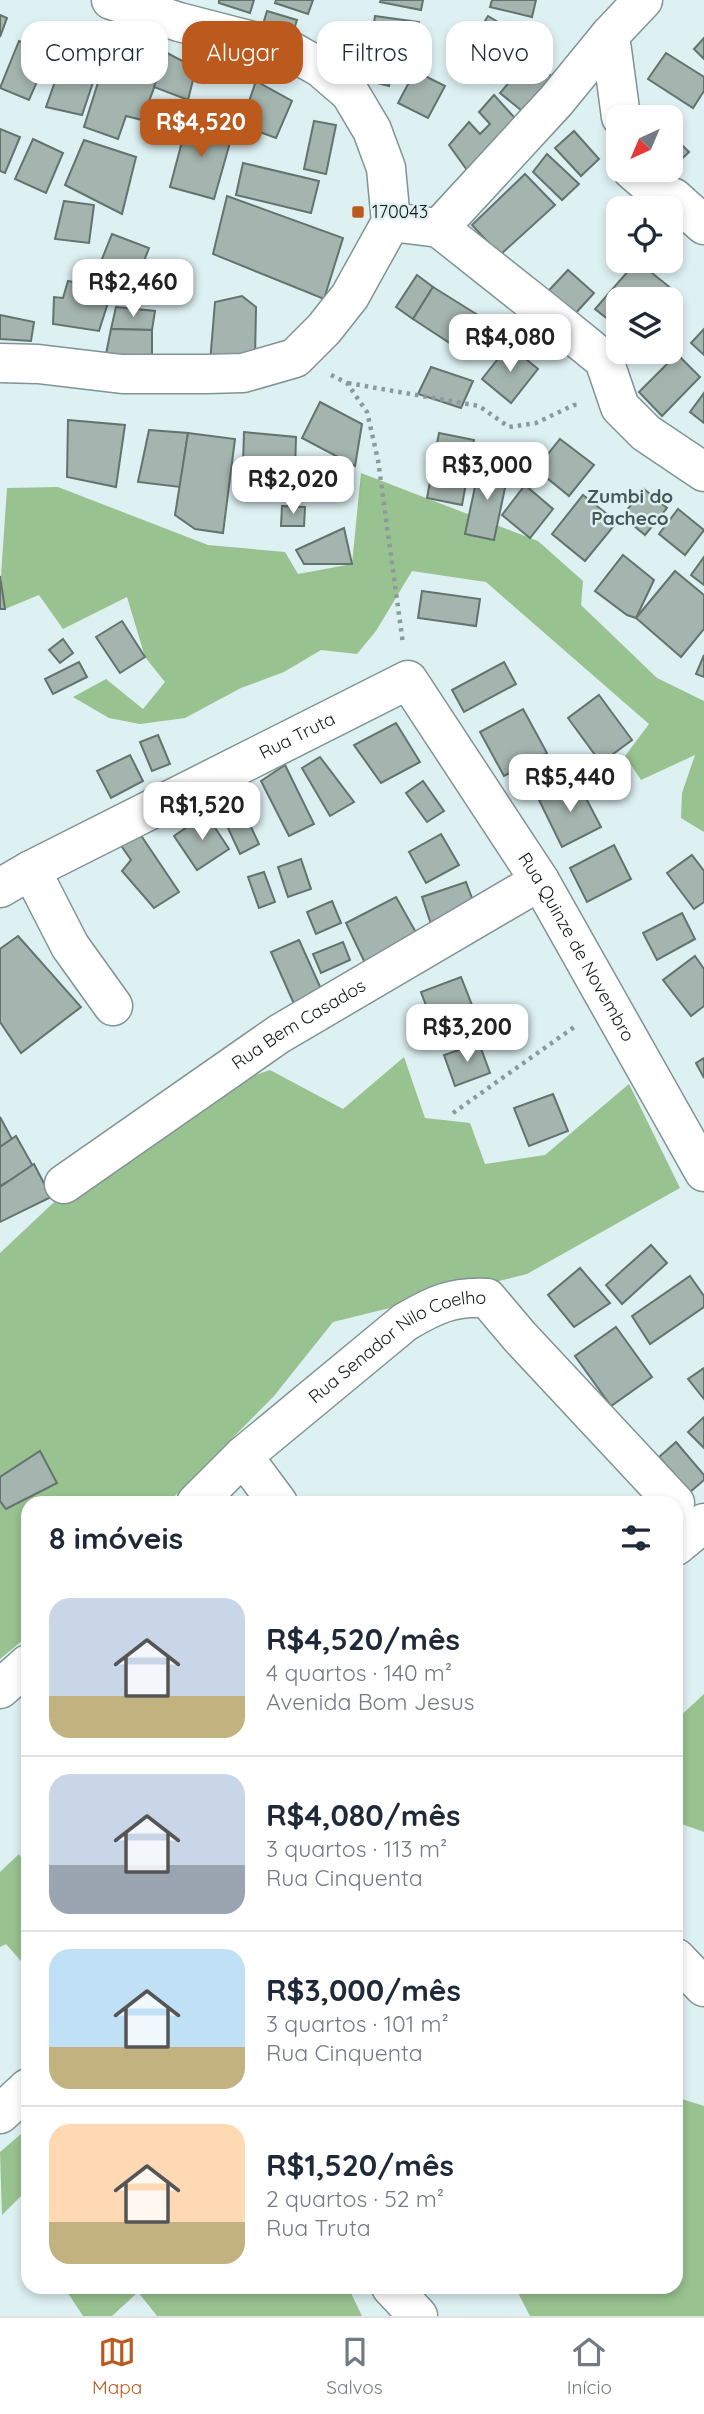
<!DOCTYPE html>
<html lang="pt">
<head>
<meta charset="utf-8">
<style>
	body { margin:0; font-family:Quicksand,sans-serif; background:#f6f6f7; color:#1f2937; height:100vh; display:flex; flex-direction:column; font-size:26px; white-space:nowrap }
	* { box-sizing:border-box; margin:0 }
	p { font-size:23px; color:#747a83 }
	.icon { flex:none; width:38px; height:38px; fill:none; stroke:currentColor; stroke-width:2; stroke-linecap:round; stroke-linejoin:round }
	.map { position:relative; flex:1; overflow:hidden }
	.details { position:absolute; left:21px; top:1496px; width:662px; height:798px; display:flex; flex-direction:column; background:#fff; border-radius:21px; box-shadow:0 4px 10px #0003 }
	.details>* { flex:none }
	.guide { position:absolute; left:21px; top:21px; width:663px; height:63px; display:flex; gap:14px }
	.needle { width:46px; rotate:224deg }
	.controls { position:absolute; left:606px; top:105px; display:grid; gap:14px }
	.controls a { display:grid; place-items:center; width:77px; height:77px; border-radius:14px; background:#fff; box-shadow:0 4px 10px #0003; font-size:35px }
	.price { position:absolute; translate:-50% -60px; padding:0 16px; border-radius:14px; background:#fff; color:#222; font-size:23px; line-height:46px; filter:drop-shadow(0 2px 4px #0008) }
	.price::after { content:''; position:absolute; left:50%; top:42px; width:21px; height:16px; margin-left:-10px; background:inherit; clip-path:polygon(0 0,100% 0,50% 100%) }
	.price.active { background:#bc5a1e; color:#fff }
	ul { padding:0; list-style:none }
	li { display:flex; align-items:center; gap:21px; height:175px; padding:0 28px }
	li+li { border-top:2px solid #e0e1e3 }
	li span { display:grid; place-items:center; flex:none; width:196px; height:140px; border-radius:21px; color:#555 }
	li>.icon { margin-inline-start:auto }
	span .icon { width:84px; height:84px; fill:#fffc; stroke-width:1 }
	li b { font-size:30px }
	h2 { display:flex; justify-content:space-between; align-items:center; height:84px; padding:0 28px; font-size:30px }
	.chip { padding:0 24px; border-radius:21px; background:#fff; box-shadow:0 4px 10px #0003; font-size:24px; line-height:63px }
	.chip.active { background:#bc5a1e; color:#fff }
	.tabs { display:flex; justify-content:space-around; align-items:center; height:98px; border-top:2px solid #e0e1e3; background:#fff; font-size:19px; color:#747a83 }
	.tabs a { display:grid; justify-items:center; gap:4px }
	.tabs .active { color:#bc5a1e }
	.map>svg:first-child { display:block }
</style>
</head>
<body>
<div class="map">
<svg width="704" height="2316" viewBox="0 0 704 2316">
	<rect width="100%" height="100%" fill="#ddf0f2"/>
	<!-- forest -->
	<g fill="#98c28f">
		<path d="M361,473L538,541L583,581L581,605L657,678L704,701V832L681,818L682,793L695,755L641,780L625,756L649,724L486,582L412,571L376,631L357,654L321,650L284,672L241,688L185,718L140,724L109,718L73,697L106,679L143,709L165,682L145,657L127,597L63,629L39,595L5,609L1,576L7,488L58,487L208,545L285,552L298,574L352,564Z"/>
		<path d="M404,1057L425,1118L470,1123L485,1164L545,1155L629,1084L680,1188L527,1274L333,1322L274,1396L168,1503H28V1636L0,1659V1253L152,1110L270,1070L343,1109Z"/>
		<path d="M704,1694V1832L676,1822V1720Z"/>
		<path d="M19,1854L28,1868V1969L6,1944L0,1947V1872Z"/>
		<path d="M676,2092L682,2099L704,2106V2316H530L515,2287H676Z"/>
		<path d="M28,2128V2189L2,2215L0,2152Z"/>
		<path d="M64,2287H348L362,2316H157L138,2292L112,2316H83Z"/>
	</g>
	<!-- building -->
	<g fill="#a4b4ae" stroke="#63736d" stroke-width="2">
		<path d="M219,0H254L250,13L219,3Z"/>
		<path d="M276,0H313L308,14L275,3Z"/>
		<path d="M381,0H423L421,10L380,2Z"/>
		<path d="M492,0H536L532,17L490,7Z"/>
		<path d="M267,11L297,20L291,39L261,31Z"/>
		<path d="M0,15L7,18L0,37Z"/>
		<path d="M375,16L419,22L415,46L371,40Z"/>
		<path d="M488,16L523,37L503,72L495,67L488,83L460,62Z"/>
		<path d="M72,34L105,47L82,115L46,107Z"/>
		<path d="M113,35L167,53L142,120L126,116L118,139L84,127Z"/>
		<path d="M704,38V59L694,49Z"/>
		<path d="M19,41L49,54L29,100L0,88Z"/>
		<path d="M167,53L196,68L188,100L154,87Z"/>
		<path d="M666,53L704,77V91L693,108L648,79Z"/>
		<path d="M530,58L556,80L527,115L500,93Z"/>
		<path d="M362,60L393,68L389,86L358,78Z"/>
		<path d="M415,71L445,86L428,118L398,103Z"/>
		<path d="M256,81L292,101L276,138L241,125Z"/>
		<path d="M494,95L523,127L472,177L449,145L469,122L480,134L490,124L479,112Z"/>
		<path d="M188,119L233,132L214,199L170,187Z"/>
		<path d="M314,121L336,125L326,174L304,169Z"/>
		<path d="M0,129L20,137L5,173L0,171Z"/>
		<path d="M574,131L599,159L581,176L555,148Z"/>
		<path d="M670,133L689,152L664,176L658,170H670Z"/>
		<path d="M33,139L63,153L46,193L15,179Z"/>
		<path d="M84,140L136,157L122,214L65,185Z"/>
		<path d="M547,154L579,184L562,200L533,172Z"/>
		<path d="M243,163L319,181L311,213L236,195Z"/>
		<path d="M525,174L555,205L500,255L472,225Z"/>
		<path d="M227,196L343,238L324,299L213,254Z"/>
		<path d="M64,201L94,205L89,243L55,239Z"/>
		<path d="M112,234L149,248L137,279L100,264Z"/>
		<path d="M637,261L672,289L663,299H618V327L595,309Z"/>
		<path d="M568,270L594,293L564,326L538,302Z"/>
		<path d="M417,275L433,287L413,319L396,307Z"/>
		<path d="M68,281L112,290L99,331L53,324L54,297L63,298Z"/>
		<path d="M433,287L489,322L468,355L413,319Z"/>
		<path d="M242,296L256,307L255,359L210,363L215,302Z"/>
		<path d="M116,307L155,311L152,330L111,329Z"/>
		<path d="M0,315L34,322L31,341L0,339Z"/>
		<path d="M111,329L152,330V360L106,354Z"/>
		<path d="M704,329V355L691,343Z"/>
		<path d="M509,345L538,369L511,403L482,379Z"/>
		<path d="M677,354L700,377L662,416L639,392Z"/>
		<path d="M431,367L473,381L461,408L418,394Z"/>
		<path d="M704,393V423L690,412Z"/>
		<path d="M320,402L362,424L355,466L302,438Z"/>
		<path d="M68,420L125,425L116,487L67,477Z"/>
		<path d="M149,430L188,433L180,487L138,482Z"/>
		<path d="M244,432L296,437L295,472L243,464Z"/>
		<path d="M188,433L235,439L223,533L195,529L175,515Z"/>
		<path d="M439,433L474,440L462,505L427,498Z"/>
		<path d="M560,439L594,465L569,496L536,469Z"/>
		<path d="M480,463L509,469L494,540L465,534Z"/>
		<path d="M525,485L553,509L530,538L502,515Z"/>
		<path d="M644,489L667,508L645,535L622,516Z"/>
		<path d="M583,495L617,522L585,561L552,534Z"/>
		<path d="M282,506L305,507L304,526H281Z"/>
		<path d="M678,509L704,530L685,555L659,534Z"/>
		<path d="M344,528L352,564H304L296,550Z"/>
		<path d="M623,555L654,580L636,618L627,615L595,591Z"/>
		<path d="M704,557V585L691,575Z"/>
		<path d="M675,571L704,595V629L681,657L636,618Z"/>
		<path d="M0,576L5,609H0Z"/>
		<path d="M422,591L480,599L476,626L418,618Z"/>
		<path d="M122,621L145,657L120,673L96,637Z"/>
		<path d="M63,639L73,653L60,663L49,650Z"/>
		<path d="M704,655V677L696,674Z"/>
		<path d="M79,662L87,677L53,694L45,679Z"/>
		<path d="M504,662L516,684L464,712L452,690Z"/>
		<path d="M599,695L632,740L601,763L568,718Z"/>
		<path d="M523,709L547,753L504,776L480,732Z"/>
		<path d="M396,723L420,762L381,783L354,745Z"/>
		<path d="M158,735L170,764L152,771L140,742Z"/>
		<path d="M130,755L143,781L111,798L97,771Z"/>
		<path d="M320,757L354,802L330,816L302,768Z"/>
		<path d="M285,765L314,824L289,836L261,781Z"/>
		<path d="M423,781L444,811L427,822L406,793Z"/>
		<path d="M577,781L601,827L562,847L539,800Z"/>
		<path d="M240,804L259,844L240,854L221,813Z"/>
		<path d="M206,814L229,849L197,870L174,836Z"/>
		<path d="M138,831L179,892L154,908L122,871L131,860L120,844Z"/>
		<path d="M441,834L459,865L426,883L409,852Z"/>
		<path d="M614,845L631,879L587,902L570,868Z"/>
		<path d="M692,855L704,871V902L694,909L667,873Z"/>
		<path d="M301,859L311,889L288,897L278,867Z"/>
		<path d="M264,872L275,902L259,908L248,877Z"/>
		<path d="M466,882L476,909L431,924L422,897Z"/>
		<path d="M396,897L418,936L365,963L346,923Z"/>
		<path d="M332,901L341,923L316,934L307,912Z"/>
		<path d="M682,913L695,939L657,960L643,933Z"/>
		<path d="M18,936L81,1007L21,1053L0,1022V949Z"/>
		<path d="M299,940L322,991L294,1004L271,952Z"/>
		<path d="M343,942L350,960L321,973L313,954Z"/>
		<path d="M695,956L704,969V1006L691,1016L663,980Z"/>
		<path d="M461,977L481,1028L440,1043L421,992Z"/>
		<path d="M479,1043L490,1073L455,1086L444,1055Z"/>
		<path d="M704,1058V1078L696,1063Z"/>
		<path d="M553,1094L568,1131L529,1146L514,1108Z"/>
		<path d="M0,1117L13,1141L0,1148Z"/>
		<path d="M16,1136L34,1168L0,1186V1147Z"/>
		<path d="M34,1164L51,1197L0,1222V1187Z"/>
		<path d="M651,1245L667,1263L622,1304L606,1285Z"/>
		<path d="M580,1268L610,1303L574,1327L548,1295Z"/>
		<path d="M690,1276L704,1296V1307L650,1344L632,1316Z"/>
		<path d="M616,1327L652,1377L611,1406L575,1356Z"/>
		<path d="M704,1368V1399L688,1379Z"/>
		<path d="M704,1417V1448L688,1432Z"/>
		<path d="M676,1442L704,1475V1480L690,1492L659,1457Z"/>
		<path d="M40,1451L57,1483L6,1509L0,1501V1477Z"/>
	</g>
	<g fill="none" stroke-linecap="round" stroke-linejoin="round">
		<defs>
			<g id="street">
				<path d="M610,35L621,117"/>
				<path d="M632,170L655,190L674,198L704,225"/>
				<path d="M391,222L439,228L545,312L604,360L620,407L646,433L704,472"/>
				<path d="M439,228L556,101L610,35L643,0"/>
				<path d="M31,870L70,946L113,1006"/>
				<path id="s1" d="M0,888L31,870L408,680L540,881L704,1172"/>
				<path id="s2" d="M64,1184L279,1034L540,881"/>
				<path d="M243,1456L278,1503"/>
				<path id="s3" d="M196,1503L243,1456L405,1322C434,1305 453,1296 487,1298L520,1337L675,1503"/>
				<path d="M676,1546L704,1523"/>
				<path d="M0,1689L28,1664"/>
				<path d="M676,1958L704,1987"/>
				<path d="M0,2114L28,2088"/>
				<path d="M391,2287L418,2316"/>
			</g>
			<path id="secondary" d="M0,363L38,364L122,374H206L243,373L295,358L324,329L350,296L391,222L386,168L372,130L350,93L321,68L291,51L179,22L111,0"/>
		</defs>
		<!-- street casing -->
		<use href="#street" stroke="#819394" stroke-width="41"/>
		<!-- secondary casing -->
		<use href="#secondary" stroke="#819394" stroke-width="41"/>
		<!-- path -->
		<g stroke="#8c9a9b" stroke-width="4.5" stroke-dasharray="3.5 5" stroke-linecap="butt">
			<path d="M331,375L347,383L367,412L378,460L403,644"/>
			<path d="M348,383L479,406L509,427L536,423L574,405H579"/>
			<path d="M453,1113L577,1025"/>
		</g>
		<!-- street -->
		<use href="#street" stroke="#fff" stroke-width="38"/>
		<!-- secondary -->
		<use href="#secondary" stroke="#fff" stroke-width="38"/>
	</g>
	<!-- markers -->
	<rect fill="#bc5a1e" stroke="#ddf0f2" stroke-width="2.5" x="351" y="205" width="14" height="14" rx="3.5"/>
	<g text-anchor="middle" stroke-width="5" stroke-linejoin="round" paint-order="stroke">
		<!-- poi labels -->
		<g font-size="18" fill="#111818" stroke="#ddf0f2" text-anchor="start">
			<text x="372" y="218">170043</text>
		</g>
		<!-- street labels -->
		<g font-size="18" fill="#111818" stroke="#ddf0f2">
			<text dy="6" stroke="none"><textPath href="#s1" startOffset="334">Rua Truta</textPath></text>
			<text dy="6" stroke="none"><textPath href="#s1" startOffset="774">Rua Quinze de Novembro</textPath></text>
			<text dy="6" stroke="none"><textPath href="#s2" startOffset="284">Rua Bem Casados</textPath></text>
			<text dy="6" stroke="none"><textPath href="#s3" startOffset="259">Rua Senador Nilo Coelho</textPath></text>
		</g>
		<!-- neighbourhood labels -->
		<g font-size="19" font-weight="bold" fill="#465758" stroke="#ddf0f2">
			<text x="630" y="503">Zumbi do<tspan x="630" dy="22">Pacheco</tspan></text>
		</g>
	</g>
</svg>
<div class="controls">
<a><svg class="needle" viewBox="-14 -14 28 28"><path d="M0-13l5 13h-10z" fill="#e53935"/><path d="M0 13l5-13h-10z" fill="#747a83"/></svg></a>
<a><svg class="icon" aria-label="locate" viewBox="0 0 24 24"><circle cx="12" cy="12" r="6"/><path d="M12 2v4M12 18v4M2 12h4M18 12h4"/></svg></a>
<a><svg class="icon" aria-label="layers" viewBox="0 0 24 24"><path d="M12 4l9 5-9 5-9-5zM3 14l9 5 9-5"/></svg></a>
</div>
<b class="price active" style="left:201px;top:159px">R$4,520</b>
<b class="price" style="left:133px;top:319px">R$2,460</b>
<b class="price" style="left:510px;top:374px">R$4,080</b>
<b class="price" style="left:487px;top:502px">R$3,000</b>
<b class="price" style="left:293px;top:516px">R$2,020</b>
<b class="price" style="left:570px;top:814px">R$5,440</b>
<b class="price" style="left:202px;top:842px">R$1,520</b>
<b class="price" style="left:467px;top:1064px">R$3,200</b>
<div class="guide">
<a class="chip">Comprar</a>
<a class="chip active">Alugar</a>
<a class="chip">Filtros</a>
<a class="chip">Novo</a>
</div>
<section class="details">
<h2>8 imóveis<svg class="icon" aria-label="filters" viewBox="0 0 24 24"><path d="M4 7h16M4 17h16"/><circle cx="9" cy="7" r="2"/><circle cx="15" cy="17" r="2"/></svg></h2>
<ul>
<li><span style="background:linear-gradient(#c9d6e8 70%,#c2b280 0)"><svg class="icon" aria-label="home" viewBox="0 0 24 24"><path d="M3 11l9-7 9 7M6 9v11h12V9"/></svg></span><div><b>R$4,520/mês</b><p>4 quartos · 140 m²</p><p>Avenida Bom Jesus</p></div></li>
<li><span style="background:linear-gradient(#c9d6e8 65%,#9aa5b1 0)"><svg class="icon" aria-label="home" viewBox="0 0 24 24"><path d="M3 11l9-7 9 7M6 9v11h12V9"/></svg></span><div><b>R$4,080/mês</b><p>3 quartos · 113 m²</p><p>Rua Cinquenta</p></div></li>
<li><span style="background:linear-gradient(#bfe0f5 70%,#c2b280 0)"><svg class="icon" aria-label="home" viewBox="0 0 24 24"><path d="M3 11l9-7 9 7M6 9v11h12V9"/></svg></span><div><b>R$3,000/mês</b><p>3 quartos · 101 m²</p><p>Rua Cinquenta</p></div></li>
<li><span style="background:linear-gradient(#ffd9b3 70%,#c2b280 0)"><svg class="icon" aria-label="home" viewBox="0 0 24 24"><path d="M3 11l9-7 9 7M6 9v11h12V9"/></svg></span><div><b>R$1,520/mês</b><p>2 quartos · 52 m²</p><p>Rua Truta</p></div></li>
</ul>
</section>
</div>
<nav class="tabs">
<a class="active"><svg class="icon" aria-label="map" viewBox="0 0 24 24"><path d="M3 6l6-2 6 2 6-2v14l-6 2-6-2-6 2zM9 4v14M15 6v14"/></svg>Mapa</a>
<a><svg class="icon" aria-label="saved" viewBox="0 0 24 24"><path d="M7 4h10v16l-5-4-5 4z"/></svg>Salvos</a>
<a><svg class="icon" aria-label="home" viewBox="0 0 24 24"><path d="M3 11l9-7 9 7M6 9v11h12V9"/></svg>Início</a>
</nav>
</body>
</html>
